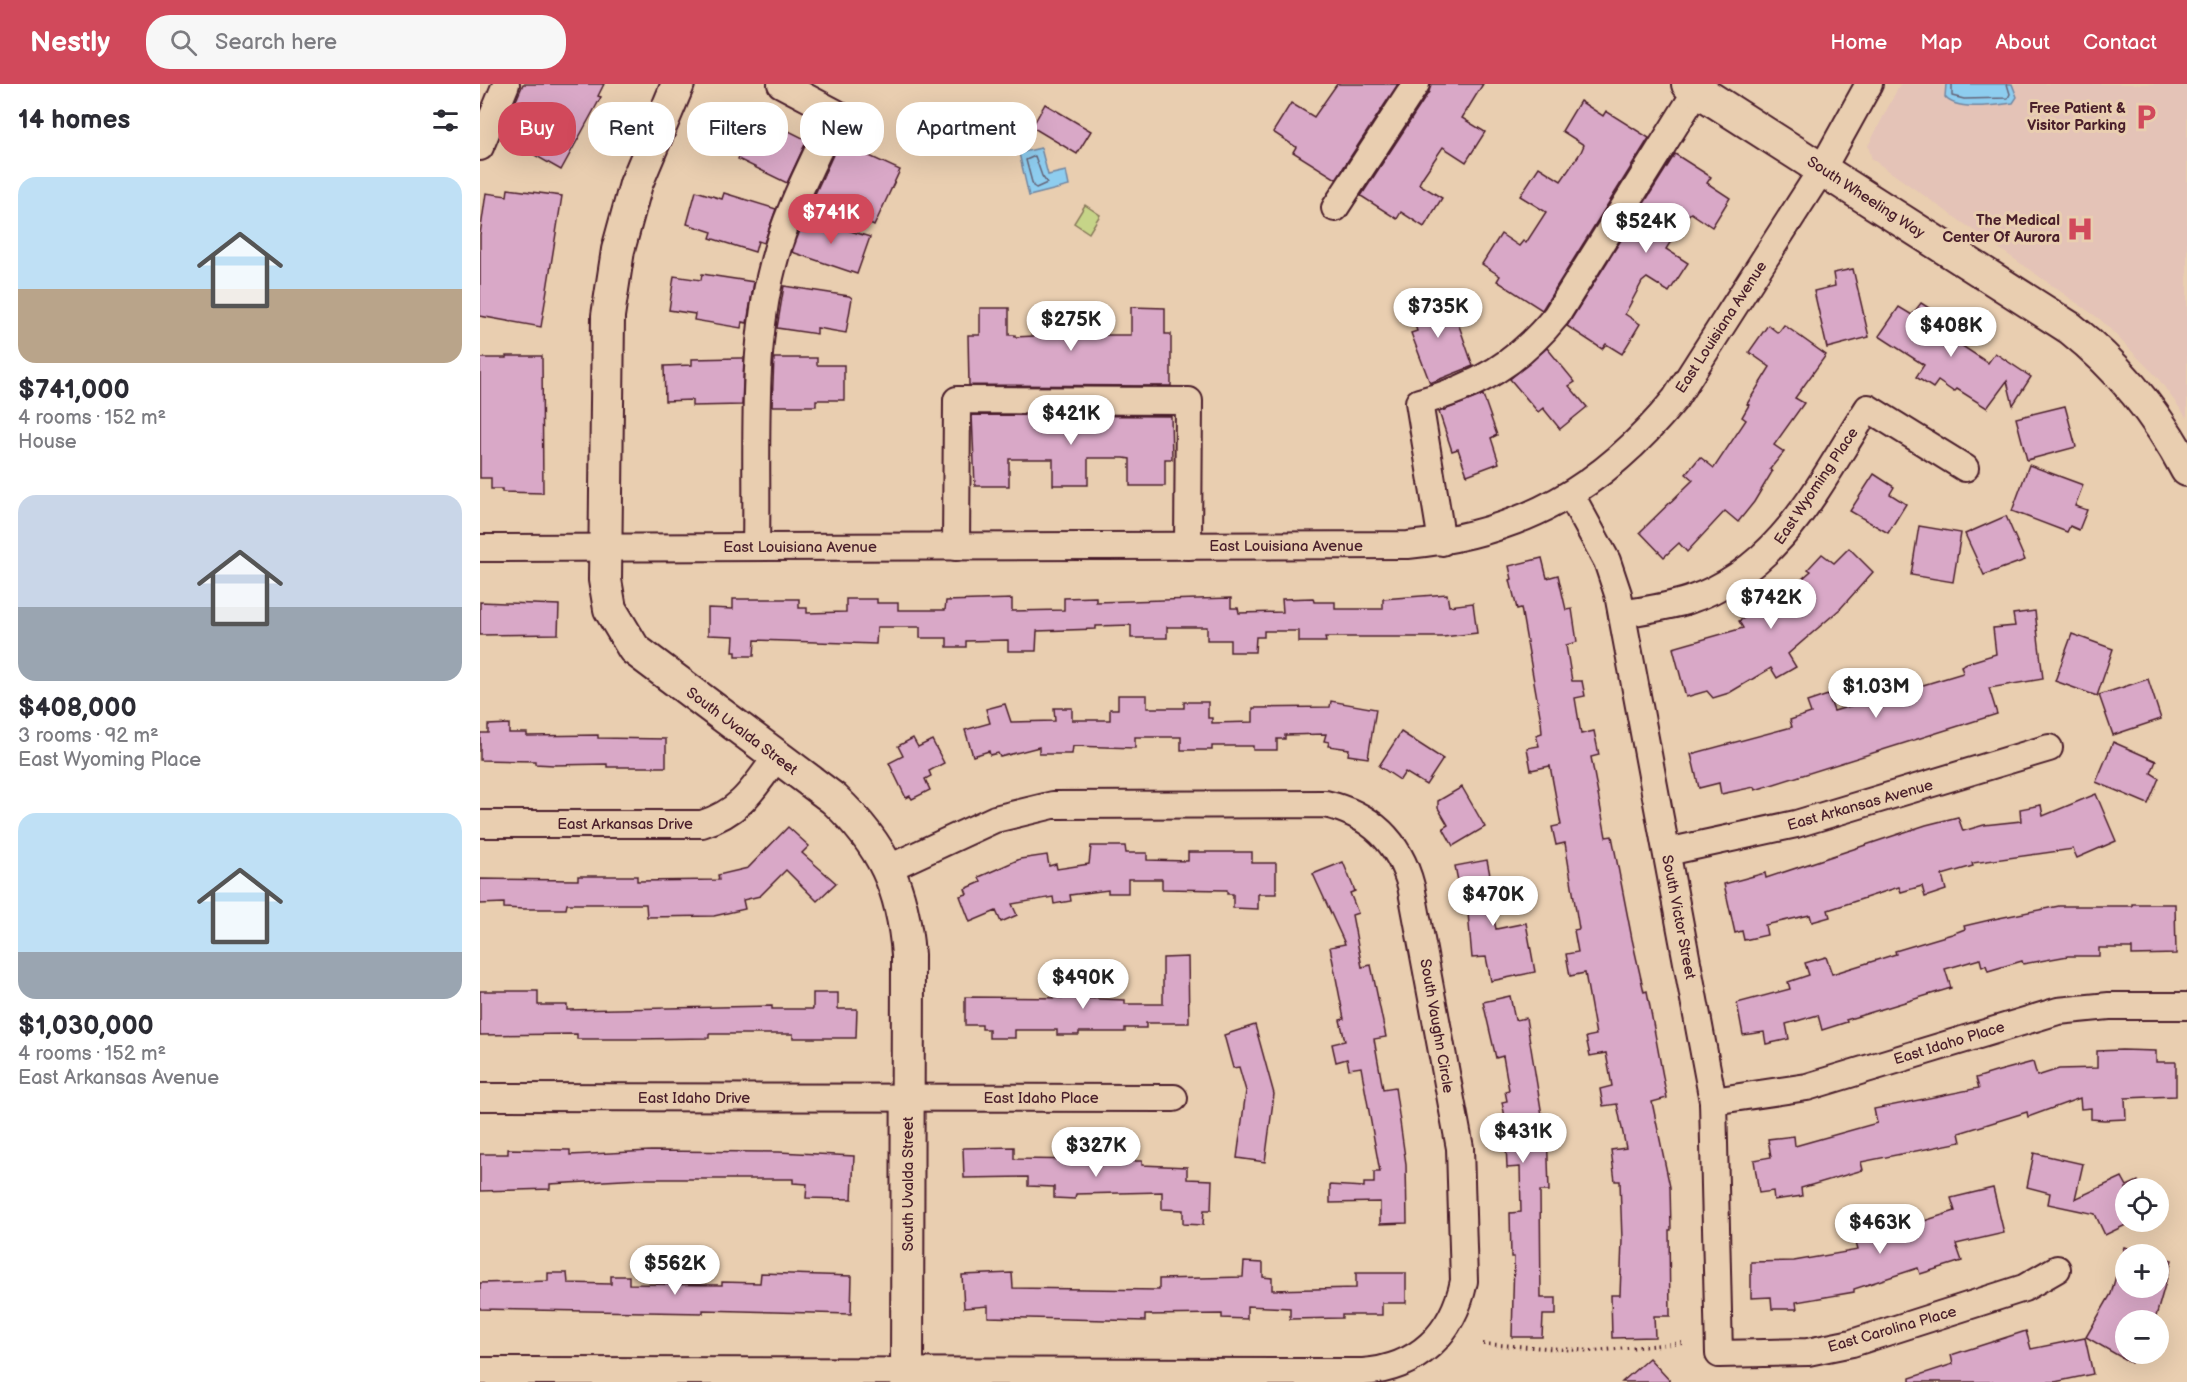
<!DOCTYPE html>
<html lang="en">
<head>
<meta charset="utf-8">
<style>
	body { margin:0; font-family:"Balsamiq Sans",sans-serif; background:#f7f7f7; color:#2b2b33; height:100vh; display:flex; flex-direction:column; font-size:22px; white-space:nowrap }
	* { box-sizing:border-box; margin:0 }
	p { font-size:20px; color:#7c7c81 }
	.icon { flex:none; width:33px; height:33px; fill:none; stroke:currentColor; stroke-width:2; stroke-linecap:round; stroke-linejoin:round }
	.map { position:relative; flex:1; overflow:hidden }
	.side { display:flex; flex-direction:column; background:#fff; width:480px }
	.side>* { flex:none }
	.top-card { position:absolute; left:18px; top:18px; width:570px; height:54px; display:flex; gap:12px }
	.buttons { position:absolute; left:1635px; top:1094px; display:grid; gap:12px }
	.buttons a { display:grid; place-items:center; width:54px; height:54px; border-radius:50%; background:#fff; box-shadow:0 6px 24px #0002; font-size:30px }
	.price { position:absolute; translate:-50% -51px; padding:0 14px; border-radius:21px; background:#fff; color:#222; font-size:20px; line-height:39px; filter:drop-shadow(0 2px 3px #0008) }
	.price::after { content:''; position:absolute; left:50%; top:36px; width:18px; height:14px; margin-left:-9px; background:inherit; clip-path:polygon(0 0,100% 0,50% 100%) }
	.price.current { background:#d1495b; color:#fff }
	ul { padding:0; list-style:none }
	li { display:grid; align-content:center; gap:12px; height:318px; padding:0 18px }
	li span { display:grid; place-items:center; height:186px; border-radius:18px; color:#555 }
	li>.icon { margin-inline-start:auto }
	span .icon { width:108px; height:108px; fill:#fffc; stroke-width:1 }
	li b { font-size:26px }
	h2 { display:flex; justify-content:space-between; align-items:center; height:72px; padding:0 18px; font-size:26px }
	.chip { padding:0 21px; border-radius:24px; background:#fff; box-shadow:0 6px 24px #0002; font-size:21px; line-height:54px }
	.chip.current { background:#d1495b; color:#fff }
	header { display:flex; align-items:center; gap:36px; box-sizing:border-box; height:84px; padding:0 30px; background:#d1495b; color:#fff }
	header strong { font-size:28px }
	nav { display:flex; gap:33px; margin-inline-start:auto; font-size:21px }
	.search { width:420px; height:54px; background:#f7f7f7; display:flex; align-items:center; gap:15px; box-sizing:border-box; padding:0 21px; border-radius:24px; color:#7c7c81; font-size:22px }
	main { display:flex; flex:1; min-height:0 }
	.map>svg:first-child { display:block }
</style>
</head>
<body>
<header>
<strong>Nestly</strong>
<div class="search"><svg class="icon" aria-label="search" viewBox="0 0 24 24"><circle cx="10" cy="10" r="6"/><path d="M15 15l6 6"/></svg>Search here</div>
<nav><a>Home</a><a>Map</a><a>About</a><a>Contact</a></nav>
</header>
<main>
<section class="side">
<h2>14 homes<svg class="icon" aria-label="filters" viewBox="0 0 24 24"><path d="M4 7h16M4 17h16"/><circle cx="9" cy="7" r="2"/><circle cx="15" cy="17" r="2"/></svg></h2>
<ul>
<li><span style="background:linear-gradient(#bfe0f5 60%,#b9a48a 0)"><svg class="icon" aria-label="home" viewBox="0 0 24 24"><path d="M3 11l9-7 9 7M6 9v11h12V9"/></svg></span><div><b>$741,000</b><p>4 rooms · 152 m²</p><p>House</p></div></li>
<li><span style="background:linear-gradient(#c9d6e8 60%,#9aa5b1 0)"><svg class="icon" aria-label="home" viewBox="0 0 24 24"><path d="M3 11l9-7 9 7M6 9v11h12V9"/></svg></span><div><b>$408,000</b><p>3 rooms · 92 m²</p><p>East Wyoming Place</p></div></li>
<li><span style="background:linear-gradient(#bfe0f5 75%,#9aa5b1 0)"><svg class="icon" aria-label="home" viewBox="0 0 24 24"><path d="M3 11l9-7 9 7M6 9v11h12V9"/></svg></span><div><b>$1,030,000</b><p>4 rooms · 152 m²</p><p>East Arkansas Avenue</p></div></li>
</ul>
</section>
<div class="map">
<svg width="1707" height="1298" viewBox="0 0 1707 1298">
	<rect width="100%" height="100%" fill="#e9ceb0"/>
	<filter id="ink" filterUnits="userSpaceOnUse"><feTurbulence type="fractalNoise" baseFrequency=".0167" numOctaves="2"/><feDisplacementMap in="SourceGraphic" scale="12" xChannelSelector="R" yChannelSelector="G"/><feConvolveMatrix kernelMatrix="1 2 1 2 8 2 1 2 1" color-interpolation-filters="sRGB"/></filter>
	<g filter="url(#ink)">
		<!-- built -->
		<path fill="#e4c3b7" d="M1420,0H1707V334L1677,293L1621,236L1392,75L1388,62Z"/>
		<!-- green -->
		<path fill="#c6d488" stroke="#887a5a" stroke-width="1.5" d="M605,121L620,131L609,149L594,139Z"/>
		<!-- water -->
		<g fill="#8ecdef" stroke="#7387a1" stroke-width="1.5">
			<path d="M1466,0H1532L1537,13L1533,19C1516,21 1477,28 1465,13Z"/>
			<path d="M561,64L568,91L586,87L589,102L549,112L539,69Z"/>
		</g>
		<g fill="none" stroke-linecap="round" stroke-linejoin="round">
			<!-- shore -->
			<g stroke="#656579" stroke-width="1.5">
				<path d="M1472,0V12L1484,15L1528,14L1530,10L1527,0"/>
				<path d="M555,72L562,92L567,99L556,104L553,102L546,76Z"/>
			</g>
		</g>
		<!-- building -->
		<g fill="#d9a8c7" stroke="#4a1f2b" stroke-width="1.5">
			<path d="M43,0H124L118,12L121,13L81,86L21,52Z"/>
			<path d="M857,0H918L856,95L813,68L816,63L793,48L811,19L834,33Z"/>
			<path d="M951,0H1003L982,34L1005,48L986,78L963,63L942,94L939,100L962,114L944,143L921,128L917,135L881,112L949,8Z"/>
			<path d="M1100,17L1123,32L1126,27L1169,54L1062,226L1017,197L1020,192L1002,180L1021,150L1039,162L1043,157L1046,159L1066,128L1040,112L1059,83L1081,97L1101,68L1104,61L1082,47Z"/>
			<path d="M565,20L611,47L597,70L552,43Z"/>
			<path d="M252,26L276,38L279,32L327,56L307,99L258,75L261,69L237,57Z"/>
			<path d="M359,58L420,86L394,142L334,112Z"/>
			<path d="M1195,70L1231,93L1227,99L1250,114L1232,143L1211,129L1206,133L1186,165L1208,179L1189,208L1167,194L1162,198L1145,230L1160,240L1142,270L1126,260L1122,265L1087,242Z"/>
			<path d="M28,105L82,112L61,243L0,232V151L6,109L27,112Z"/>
			<path d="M216,107L242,115L244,109L296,125L284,159L278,157L275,168L230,154L232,148L207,140Z"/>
			<path d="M325,133L390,153L377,190L312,168Z"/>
			<path d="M1373,185L1389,253L1347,264L1334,207L1355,202L1353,189Z"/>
			<path d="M222,190L274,198L267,239L262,238L261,244L214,236L215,230L189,226L194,192L221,196Z"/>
			<path d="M304,202L369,212L372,214L366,249L337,244V250L297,244Z"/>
			<path d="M960,209L969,235L976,233L993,282L950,299L931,249L937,247L928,220Z"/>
			<path d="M1441,219L1463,233L1455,244L1508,279L1515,269L1551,293L1533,321L1527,297L1507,324L1477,305L1474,308L1458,297L1453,304L1436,293L1444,281L1399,252L1419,223L1432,231Z"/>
			<path d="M651,223L685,224V250H691V302L489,301L488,251H500V224H529V251H535V253L574,251V224H607V251H651Z"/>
			<path d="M1288,241L1298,249L1304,241L1346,271L1315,314L1324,319L1294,361L1304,368L1290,385L1292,388L1274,418L1258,438L1245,427L1207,468L1199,459L1184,473L1160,448L1213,396L1206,390L1220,373L1234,384L1266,336L1262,333L1269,321L1267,320L1290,283L1269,268Z"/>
			<path d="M1067,264L1095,298L1089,302L1107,323L1080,345L1063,324L1058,328L1030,295Z"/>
			<path d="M26,272H62L63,409L22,408V405H11V394H0V274H26Z"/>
			<path d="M259,274H264L262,321L212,322V316L185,317L184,282L212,281V275Z"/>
			<path d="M294,274H337V281H364V316H336V322H292Z"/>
			<path d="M1003,311L1017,351L1011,354L1019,379L987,391L978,365L972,367L959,328Z"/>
			<path d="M1585,322L1596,363L1547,376L1536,334Z"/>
			<path d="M492,331L691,332L692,375H685V402H650V375L644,374H608V401H573V375H529V402H495Z"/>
			<path d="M1549,381L1603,401L1595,422L1607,426L1599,446L1590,442L1587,448L1532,427Z"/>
			<path d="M1394,390L1414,403L1410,410L1426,420L1408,449L1370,427Z"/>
			<path d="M1526,432L1545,476L1504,491L1485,450Z"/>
			<path d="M1439,442L1481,449L1473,498L1431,491Z"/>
			<path d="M1369,464L1393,488L1360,525L1308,570L1316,583L1297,594L1291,584L1249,609L1233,614L1227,607L1206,613L1193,564L1263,544L1259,537L1281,524L1282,527L1307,508L1331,487L1328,485L1342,470L1354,479Z"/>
			<path d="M1062,474L1067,494L1078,491L1086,526L1092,525L1097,558L1086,561L1092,597H1102L1105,612L1095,614L1101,650L1114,647L1119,671L1111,673L1126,753L1132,752L1152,855L1164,908L1167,907L1187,1014L1172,1018L1190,1103L1191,1146H1189L1190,1232H1174L1175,1253L1132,1254L1131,1211H1140L1142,1156L1140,1097H1135L1131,1066L1146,1064L1137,1020L1123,1022L1120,1005L1132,1002L1126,969L1110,972L1106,953L1116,951L1105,889L1090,892L1086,870L1098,868L1094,846L1099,845L1085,759L1076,761L1072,743L1081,741L1070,682L1051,686L1047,664L1059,662L1056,651L1062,649L1061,637L1041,524L1037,525L1030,496L1032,495L1029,482Z"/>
			<path d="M967,510L969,522L993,519L997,549L963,553H845L846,558H819V547H784V553H776L775,568H750V556H727V543H687V554H651V541L616,542V545L557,547L556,567H528V556L486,557V563H467V554H440V543H397L396,560L275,556L274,572H256V568H253L254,552L228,551V524L253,525V515H319V524H327V529L366,528V515H397V519H418V526H465L466,517L532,515V527L584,526V514L616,513V518L751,514V524H758L759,529L803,528L802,515L833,514L834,518H855V525H903V515Z"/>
			<path d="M0,518L79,521L78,550L0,551Z"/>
			<path d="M1555,527L1563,595L1509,604L1517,630L1275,706L1274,703L1241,710L1239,699L1219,704L1211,670L1312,643L1310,636L1331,629L1327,618L1348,611L1354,627L1412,609L1409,602L1430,595L1433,604L1483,589L1481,582L1487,579L1516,570L1513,544L1535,542L1533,530Z"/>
			<path d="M1592,550L1633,565L1617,612L1575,597Z"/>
			<path d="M1668,595L1681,635L1633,651L1619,611Z"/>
			<path d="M638,611H667V624H704V618H728V634H732V639L773,638V624L850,623L851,617L896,625L888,674L868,671L869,665L848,662L849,658L844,657L846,650L805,651V655H797V666H773V662H732V666H701V653H655V664L593,662L592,670H559V663L520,673L518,669L510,671L509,667L493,672L485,646L510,639L506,625L525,620L531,638L575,637L574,624H592V636H630V625H638Z"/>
			<path d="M29,640V649H47V652L118,651V654L186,655V683H127V680L74,681L55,680V677L0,676V649H8V641Z"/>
			<path d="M921,648L963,675L946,701L925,688L920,696L899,682Z"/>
			<path d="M433,654L438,663L452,656L464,679L449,687L451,692L445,695L450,706L432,715L430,712L426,714L409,679L423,672L418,662Z"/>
			<path d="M1633,658L1676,677L1671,689L1679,694L1668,720L1616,698Z"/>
			<path d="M982,703L1005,743L973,762L963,744L968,741L958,724V717Z"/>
			<path d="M1616,710L1636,757L1597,774L1593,765L1492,779L1493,782L1462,791L1466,806L1445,813L1442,802L1421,808L1419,803L1348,826L1350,833L1332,838L1330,831L1285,841L1287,851L1264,856L1262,847L1255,849L1244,800L1285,789L1286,794L1446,741L1478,733L1483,747L1504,741L1541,737L1540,725L1561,721L1563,732Z"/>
			<path d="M308,743L329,762L322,769L356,799L337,817L306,786L280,812L263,816L265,825L234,832L167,833L166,820H87L86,825H43L24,824V819L0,820V795L98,796V792H157V797L239,796L238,791L268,784Z"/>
			<path d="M611,762H645L646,769H667V776L708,777V768H772V779H796V810H778V825L753,824V810H747V806L682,805V795H648V809H628V806L590,811L591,817L574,820L573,813L532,820L537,831L521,838L516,827L490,838L480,812L487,810L485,805L501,798L499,793L540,775L567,771L569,782L576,780L577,785L609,780Z"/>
			<path d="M1007,776L1013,806L1008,807L1016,845L1046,839L1055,888L1011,897L1006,873L992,874L988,829L985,811L981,812L975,782Z"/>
			<path d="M863,778L875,807L870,809L878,829L872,831L882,883L891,881L906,953L894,955L903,1005L915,1003L926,1080L927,1139L900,1140V1118L850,1119V1101L884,1103V1099H894V1088H900L881,983L869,985L867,975L856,978L852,960L865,957L860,936L864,935L850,863L865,860L833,790Z"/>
			<path d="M1652,820H1695L1696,870L1652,871V864H1619V872H1588L1543,880L1542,877L1508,887L1506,881L1502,883L1500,875L1465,885L1471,904L1366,936L1367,938L1342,946L1338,931L1306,940L1309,955L1286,960L1284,948L1263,951L1257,919L1310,905L1308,898L1329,891L1325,879L1346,873L1352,890L1416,870L1415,867L1472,850L1485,845L1484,842L1514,835L1579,822H1652Z"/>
			<path d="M708,873L709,939H666V944H645V948H599V951H577V946H535V954H509V945H502V941H485V913L598,914L645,916V920H683V874Z"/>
			<path d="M0,907H58V921H87V926L292,922V925H333V909H358V925H377L376,954H313V950H229V954L156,955H97V950L0,951Z"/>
			<path d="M1030,912L1035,936L1046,934L1062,1031L1067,1044L1069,1107H1060L1061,1214H1076V1231H1063L1062,1253H1032L1034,1173H1031L1030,1129L1041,1128L1040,1083L1027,1084L1026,1059L1030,1058L1022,1018L1027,1017L1025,1007L1029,1006L1023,972L1016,974L1003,918Z"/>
			<path d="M775,941L794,1010L785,1078L757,1074L766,1007L759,983L753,984L744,951Z"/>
			<path d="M1642,966L1676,967V978H1696V1012L1645,1014L1646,1035L1624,1036L1611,1035V1024L1601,1025L1600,1014L1548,1033L1547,1028L1479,1049L1481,1058L1381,1078L1383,1086L1321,1104L1322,1112L1294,1116L1293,1107L1279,1109L1274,1076L1291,1073L1288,1055L1314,1052L1315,1062L1397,1039L1394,1025L1499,1004L1496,994L1519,987L1553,978L1557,992L1579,985L1617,984V967Z"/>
			<path d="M534,1063V1075L613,1076V1064H638V1077H662V1081L707,1083V1095L732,1096L731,1126H724L723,1141L703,1140V1126L682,1125V1108L596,1110L595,1115L574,1114V1103L548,1102V1093L484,1094L483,1064Z"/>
			<path d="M28,1065L90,1066V1071L171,1067L299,1068L374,1072L372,1115L326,1114L327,1100L313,1099V1095H161L70,1100V1105L0,1107V1070H28Z"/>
			<path d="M1554,1069L1603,1080L1595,1115L1642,1093L1647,1102L1658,1097L1662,1104H1646V1137H1654L1625,1151L1615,1130L1568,1120L1570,1109L1547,1103Z"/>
			<path d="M1513,1104L1524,1149L1476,1160L1482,1177L1440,1190L1438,1184L1374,1205V1208L1316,1218L1317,1225H1292L1291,1213L1271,1214V1178L1314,1177L1378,1166L1376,1159L1475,1127L1471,1114Z"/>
			<path d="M1644,1163L1670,1170H1646V1203H1678V1172L1692,1176L1675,1236H1646V1269H1657L1651,1279L1606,1253L1631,1210Z"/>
			<path d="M764,1178L783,1179V1193L792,1194V1206L876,1204V1189H926V1219H902V1231H862V1234L810,1235V1224L767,1222V1235L742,1234V1230L665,1231V1237L508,1233V1222L484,1224L482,1191L532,1189L533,1204L679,1206V1195L763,1193Z"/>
			<path d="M68,1189H87L88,1199L131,1200V1192H149V1200L242,1201V1198L280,1199L281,1189L372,1192L371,1230L223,1226V1229L0,1225V1199L68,1197Z"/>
			<path d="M1546,1247L1551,1265L1605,1254L1613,1290L1575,1298H1430V1294L1473,1280L1471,1271Z"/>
			<path d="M1169,1274L1191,1298H1142Z"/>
		</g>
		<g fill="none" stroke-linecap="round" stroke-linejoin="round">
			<defs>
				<g id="minor">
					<path d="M0,63L26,0"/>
					<path d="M855,124L936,0"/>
					<path d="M1091,411L1127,477L1138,510L1233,1017L1239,1270L1328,1268L1372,1259L1544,1204L1577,1185"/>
					<path d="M962,458L939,318C996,304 1039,278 1076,232L1217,6"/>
					<path d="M276,463C278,373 270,268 293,181C306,128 333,79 356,29L301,0"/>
					<path d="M476,463L477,316L709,317L708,462"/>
					<path d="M0,464L928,461C1042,450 1123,404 1195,315L1342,85L1389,0"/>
					<path d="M1142,530C1164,526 1188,523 1209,516C1301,485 1339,400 1388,324L1485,384"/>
					<path d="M0,740H222C261,728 274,704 297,672"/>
					<path d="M1187,768L1316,740L1569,664"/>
					<path d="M0,1013L694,1014"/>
					<path d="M1233,1017L1327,1003L1578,927L1629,922H1707"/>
					<path d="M0,1287L883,1288C938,1284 973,1250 984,1197L980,1064L931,802C919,757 890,730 845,720L573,721L515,735L409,784"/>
				</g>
				<g id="tertiary">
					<path d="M198,0L156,100L138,166L128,232L125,496L130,525L154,565L354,715C403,761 423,804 428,871L427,1298"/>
					<path d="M1208,0L1590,244C1639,283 1678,331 1707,386"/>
				</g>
			</defs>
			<!-- minor casing -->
			<use href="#minor" stroke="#4a1f2b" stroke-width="30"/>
			<!-- tertiary casing -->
			<use href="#tertiary" stroke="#4a1f2b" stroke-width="36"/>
			<!-- path -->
			<path stroke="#4a1f2b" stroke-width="4" stroke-dasharray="1.5 4.5" stroke-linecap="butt" d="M1003,1260L1114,1267L1203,1259"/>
			<!-- minor -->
			<use href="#minor" stroke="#e9ceb0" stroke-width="26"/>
			<!-- tertiary -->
			<use href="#tertiary" stroke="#e9ceb0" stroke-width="32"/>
		</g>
	</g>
	<!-- icons -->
	<defs>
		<symbol id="parking-bare" viewBox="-9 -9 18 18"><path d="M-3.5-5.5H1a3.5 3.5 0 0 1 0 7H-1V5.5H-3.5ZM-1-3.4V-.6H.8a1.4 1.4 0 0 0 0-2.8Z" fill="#d1495b" stroke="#e9ceb0" stroke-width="2.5" paint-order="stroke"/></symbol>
		<symbol id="hospital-bare" viewBox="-9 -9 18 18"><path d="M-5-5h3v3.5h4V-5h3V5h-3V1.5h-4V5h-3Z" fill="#d1495b" stroke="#e9ceb0" stroke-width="2.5" paint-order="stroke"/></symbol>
	</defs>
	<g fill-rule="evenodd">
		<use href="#parking-bare" x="1647" y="14" width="38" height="38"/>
		<use href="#hospital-bare" x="1581" y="126" width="38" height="38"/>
	</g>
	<g text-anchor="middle" stroke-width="6" stroke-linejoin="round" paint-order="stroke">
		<!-- poi labels -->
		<g font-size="15" font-weight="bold" fill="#4a1f2b" stroke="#e9ceb0" text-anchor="end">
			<text x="1646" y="29">Free Patient &amp;<tspan x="1646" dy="17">Visitor Parking</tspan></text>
			<text x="1580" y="141">The Medical<tspan x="1580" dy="17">Center Of Aurora</tspan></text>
		</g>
		<!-- street labels -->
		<g font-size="15" fill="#4a1f2b" stroke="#e9ceb0">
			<text transform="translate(1386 113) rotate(33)" y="5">South Wheeling Way</text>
			<text transform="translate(1241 243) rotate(-57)" y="5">East Louisiana Avenue</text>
			<text transform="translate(1336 402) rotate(-56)" y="5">East Wyoming Place</text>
			<text x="806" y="467">East Louisiana Avenue</text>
			<text x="320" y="468">East Louisiana Avenue</text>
			<text transform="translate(262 647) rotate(37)" y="5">South Uvalda Street</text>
			<text transform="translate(1380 721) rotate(-16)" y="5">East Arkansas Avenue</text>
			<text x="145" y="745">East Arkansas Drive</text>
			<text transform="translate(1199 833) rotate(79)" y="5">South Victor Street</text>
			<text transform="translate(957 942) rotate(80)" y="5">South Vaughn Circle</text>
			<text transform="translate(1469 959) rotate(-17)" y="5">East Idaho Place</text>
			<text x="214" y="1019">East Idaho Drive</text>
			<text x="561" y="1019">East Idaho Place</text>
			<text transform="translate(428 1100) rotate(-90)" y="5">South Uvalda Street</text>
			<text transform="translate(1412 1245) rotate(-16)" y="5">East Carolina Place</text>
		</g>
	</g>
</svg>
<div class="buttons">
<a><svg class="icon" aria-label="locate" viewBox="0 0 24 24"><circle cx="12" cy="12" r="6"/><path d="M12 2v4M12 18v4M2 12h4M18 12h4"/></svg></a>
<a>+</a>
<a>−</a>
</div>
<b class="price current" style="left:351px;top:161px">$741K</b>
<b class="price" style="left:1166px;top:170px">$524K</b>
<b class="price" style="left:958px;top:255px">$735K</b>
<b class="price" style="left:591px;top:268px">$275K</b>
<b class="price" style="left:1471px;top:274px">$408K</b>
<b class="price" style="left:591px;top:362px">$421K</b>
<b class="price" style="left:1291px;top:546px">$742K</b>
<b class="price" style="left:1396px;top:635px">$1.03M</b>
<b class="price" style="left:1013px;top:843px">$470K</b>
<b class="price" style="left:603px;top:926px">$490K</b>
<b class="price" style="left:1043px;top:1080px">$431K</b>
<b class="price" style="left:616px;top:1094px">$327K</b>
<b class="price" style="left:1400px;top:1171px">$463K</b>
<b class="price" style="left:195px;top:1212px">$562K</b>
<div class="top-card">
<a class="chip current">Buy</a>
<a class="chip">Rent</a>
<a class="chip">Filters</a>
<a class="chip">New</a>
<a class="chip">Apartment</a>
</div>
</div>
</main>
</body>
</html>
